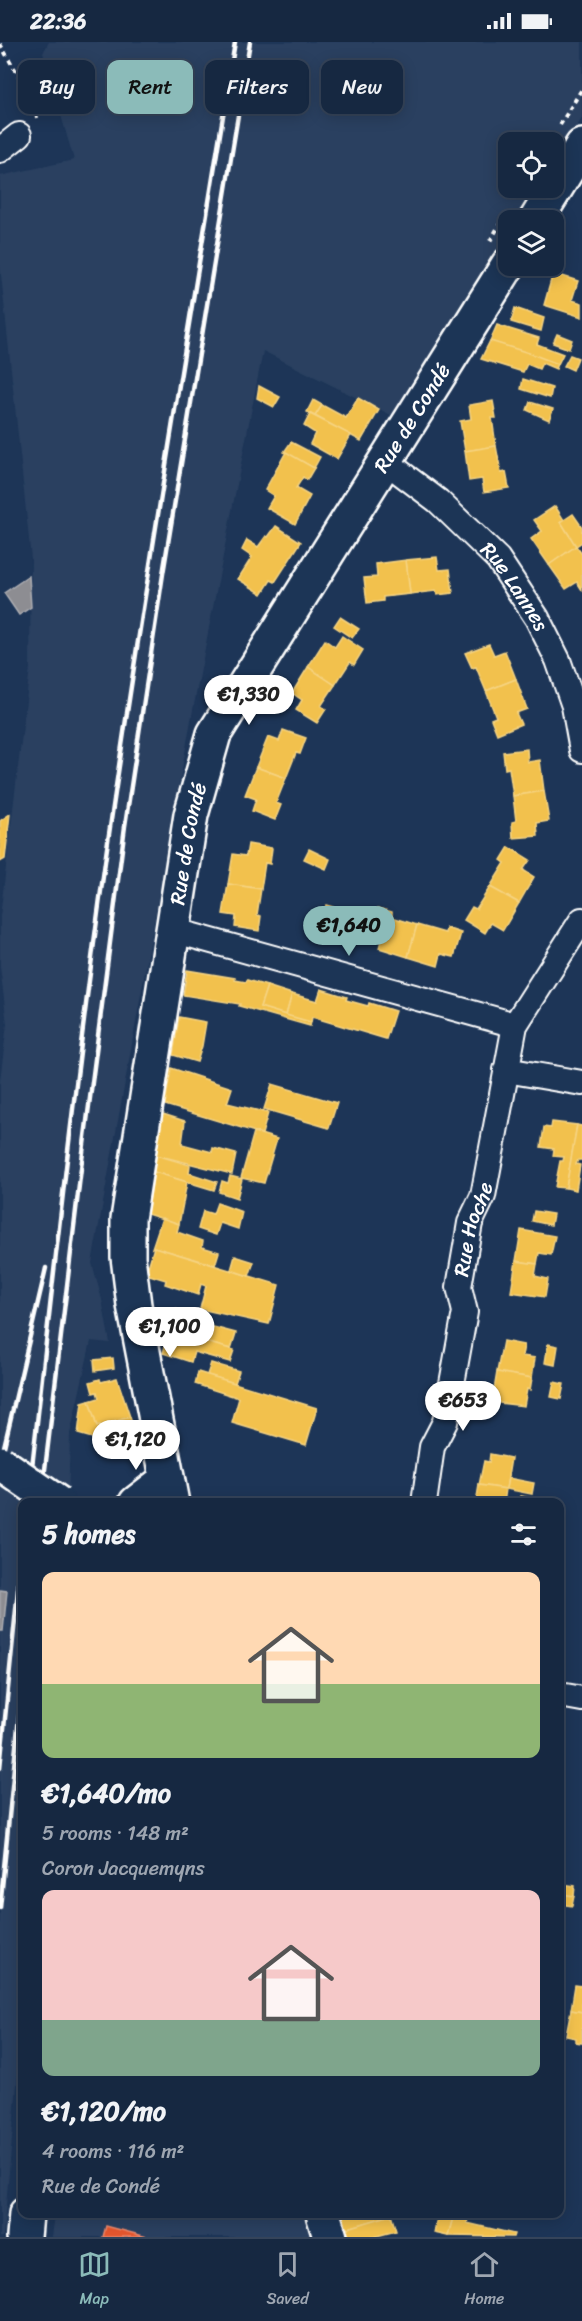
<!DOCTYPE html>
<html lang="en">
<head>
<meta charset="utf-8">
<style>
	body { margin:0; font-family:Sriracha,sans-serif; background:#23344c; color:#f1f3f6; height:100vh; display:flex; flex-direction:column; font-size:22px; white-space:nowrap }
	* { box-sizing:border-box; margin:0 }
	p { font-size:20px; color:#9ea6b1 }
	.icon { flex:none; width:33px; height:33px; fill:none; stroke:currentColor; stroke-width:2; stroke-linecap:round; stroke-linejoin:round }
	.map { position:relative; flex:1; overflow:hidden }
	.details { position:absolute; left:18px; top:1456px; width:546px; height:720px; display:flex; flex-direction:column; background:#162841; border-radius:12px; box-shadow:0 3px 15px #0003,0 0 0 2px #35445a }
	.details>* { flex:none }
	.hud { position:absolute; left:18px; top:18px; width:546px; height:54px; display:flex; gap:12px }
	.fabs { position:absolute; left:498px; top:90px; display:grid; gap:12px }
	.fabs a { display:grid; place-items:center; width:66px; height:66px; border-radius:12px; background:#162841; box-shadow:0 3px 15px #0003,0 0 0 2px #35445a; font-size:30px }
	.price { position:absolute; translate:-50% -51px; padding:0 14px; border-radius:21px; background:#fff; color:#222; font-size:20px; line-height:39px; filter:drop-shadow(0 2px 3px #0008) }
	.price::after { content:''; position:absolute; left:50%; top:36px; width:18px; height:14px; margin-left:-9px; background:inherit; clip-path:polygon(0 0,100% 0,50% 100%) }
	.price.selected { background:#8bbbb9; color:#111 }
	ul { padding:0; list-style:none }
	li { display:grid; align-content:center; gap:12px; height:318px; padding:0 24px }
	li span { display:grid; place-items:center; height:186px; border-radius:12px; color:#555 }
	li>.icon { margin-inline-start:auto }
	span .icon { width:108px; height:108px; fill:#fffc; stroke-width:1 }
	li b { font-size:26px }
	h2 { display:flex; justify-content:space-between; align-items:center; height:72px; padding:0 24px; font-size:26px }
	.chip { padding:0 21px; border-radius:12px; background:#162841; box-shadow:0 3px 15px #0003,0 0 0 2px #35445a; font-size:21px; line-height:54px }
	.chip.selected { background:#8bbbb9; color:#111 }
	.status { display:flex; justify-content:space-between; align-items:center; height:42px; padding:0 30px; background:#162841; direction:ltr }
	.status svg { height:16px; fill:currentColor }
	.tab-bar { display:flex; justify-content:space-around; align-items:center; height:84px; border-top:2px solid #35445a; background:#162841; font-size:16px; color:#9ea6b1 }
	.tab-bar a { display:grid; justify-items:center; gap:3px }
	.tab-bar .selected { color:#8bbbb9 }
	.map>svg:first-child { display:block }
</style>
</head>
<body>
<div class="status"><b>22:36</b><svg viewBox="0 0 49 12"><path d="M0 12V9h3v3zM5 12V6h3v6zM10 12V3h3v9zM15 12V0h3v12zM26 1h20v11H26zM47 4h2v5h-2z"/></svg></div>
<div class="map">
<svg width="582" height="2195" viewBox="0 0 582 2195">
	<rect width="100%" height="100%" fill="#1d3557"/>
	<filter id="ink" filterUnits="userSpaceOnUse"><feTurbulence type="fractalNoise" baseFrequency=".0167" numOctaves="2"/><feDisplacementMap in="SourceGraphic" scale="12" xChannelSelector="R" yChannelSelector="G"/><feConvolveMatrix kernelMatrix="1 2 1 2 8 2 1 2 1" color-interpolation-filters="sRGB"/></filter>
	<g filter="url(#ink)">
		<!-- built -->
		<g fill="#2a4161">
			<path d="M49,0H582V76L554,123V100H508V146H540L520,178H508V197L393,374L263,309L191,678L92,1221L102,1258L110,1301L91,1299L70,1392L68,1461H22V1987L3,2195H0V1039L7,982L0,924V875L30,626L31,516L0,223V134L74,118L43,11Z"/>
			<path d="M55,2172H306L312,2189L311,2195H52Z"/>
		</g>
		<!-- homes -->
		<g fill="#f2c14e" stroke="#f6d483" stroke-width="1.5">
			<path d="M553,231L578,239L572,258L582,261V275L544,263Z"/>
			<path d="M515,266L544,276L541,289L511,280Z"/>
			<path d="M497,283L539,296L537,302L563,312L558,322L490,299Z"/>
			<path d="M557,292L572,298L569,307L553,301Z"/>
			<path d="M490,299L529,311L558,322L556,327L542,321L539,327L527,322L523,330L481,317Z"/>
			<path d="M570,313L578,316L573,328L564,324Z"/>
			<path d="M523,337L552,346L550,356L521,347Z"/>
			<path d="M259,344L280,355L274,365L257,356Z"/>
			<path d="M358,356L379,368L361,399L315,374L322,363L346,376Z"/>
			<path d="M313,358L322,363L315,374L307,370Z"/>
			<path d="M493,359L496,376H492L496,404L465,409L460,379L471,377L469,363Z"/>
			<path d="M530,360L553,367L549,378L527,368Z"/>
			<path d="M310,372L351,393L337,417L310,402L315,391L304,384Z"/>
			<path d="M291,400L320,415L314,426L284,410Z"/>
			<path d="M496,404L501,431L506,430L509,446L484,450L482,437L469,439L465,409Z"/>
			<path d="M286,410L314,426L307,438L303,435L296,446L310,454L295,482L267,466L274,454L265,448Z"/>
			<path d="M555,464L564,478L561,480L576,504L549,523L531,497L542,489L534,478Z"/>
			<path d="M573,472L582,485V500L576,504L561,480Z"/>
			<path d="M276,484L301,500L275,540L271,538L262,552L238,537L252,515L242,508L247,498L258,505L266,494L268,495Z"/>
			<path d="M576,504L582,512V548L577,540L566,547L549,523Z"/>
			<path d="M437,515L439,528L450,527L453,551L437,553L436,549L410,552L406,518Z"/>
			<path d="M406,518L410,552L383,555V559L367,561L364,536L377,535L376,522Z"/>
			<path d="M340,575L359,587L352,596L334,584Z"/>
			<path d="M342,594L363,608L354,623L350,620L335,643L308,625L325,598L335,605Z"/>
			<path d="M489,602L494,613L505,609L516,637L486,649L476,625L472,626L465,611Z"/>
			<path d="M308,625L335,643L321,664L326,667L317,681L296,668L302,658L292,651Z"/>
			<path d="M516,637L527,667L516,671L521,682L497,692L491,677L496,675L486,649Z"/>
			<path d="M283,688L306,696L300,712L296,711L286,736L256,725L268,695L279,699Z"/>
			<path d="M527,707L528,720L540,718L544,749L513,754L509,726L505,727L503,710Z"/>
			<path d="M256,725L286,736L276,761L281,763L275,778L252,769L256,757L245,753Z"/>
			<path d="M544,749L549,779L537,781L538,794L513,796L512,780L516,779L513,754Z"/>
			<path d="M10,772L5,817L0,820V779Z"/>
			<path d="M248,802L272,806L270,822L265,821L261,847L228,842L233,812L246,814Z"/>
			<path d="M509,805L530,818L523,828L534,835L519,861L490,845L505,821L501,818Z"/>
			<path d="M309,807L330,817L326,827L304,817Z"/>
			<path d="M228,842L261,847L257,873L261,874L259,889L235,885L236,874L223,872Z"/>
			<path d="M490,845L519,861L503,888L491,881L485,891L464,878L472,865L476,867Z"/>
			<path d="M326,863L337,866L331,886L321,884Z"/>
			<path d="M378,866L392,870V875L417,883L408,915L379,906L382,894L370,891Z"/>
			<path d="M417,883L445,891L446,886L461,891L454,915L441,912L438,924L408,915Z"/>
			<path d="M187,928L235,936V938L246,940L247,938L267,944L260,965L311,980L310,984L239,964L240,962L183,953Z"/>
			<path d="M267,944L292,952L286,973L260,965Z"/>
			<path d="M321,947L347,955L346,958L368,964L369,961L395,969L386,997L312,975L311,980L286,973L292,952L317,959Z"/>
			<path d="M179,975L206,980L202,1004L197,1020L173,1013Z"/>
			<path d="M171,1026L232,1046L227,1061L268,1071L262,1092L165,1063Z"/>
			<path d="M272,1042L337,1061L329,1086L264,1067Z"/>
			<path d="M163,1072L185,1079L182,1102L212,1110L213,1106L236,1112L232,1132L156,1113Z"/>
			<path d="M552,1080L577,1083L566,1146L555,1145L560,1119H563L564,1115L553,1114L554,1107L541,1105L544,1085L551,1086Z"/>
			<path d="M577,1083L582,1084V1118H578L576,1122L580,1123L576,1148L566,1146Z"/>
			<path d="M254,1090L277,1097L264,1141L241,1136Z"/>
			<path d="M156,1113L190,1123L189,1131L217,1140L214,1148L154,1130Z"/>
			<path d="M154,1130L187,1140L179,1182L147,1172Z"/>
			<path d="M230,1134L242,1137L237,1156L219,1150L222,1139L228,1141Z"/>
			<path d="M217,1161L242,1170L238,1187L220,1181L216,1193L198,1187L203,1169L213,1172Z"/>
			<path d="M534,1169L553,1172L551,1183L532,1179Z"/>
			<path d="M162,1176L179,1182L177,1190L203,1199L202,1205L219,1210L215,1223L154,1205L152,1206Z"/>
			<path d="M521,1188L555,1194L551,1213L539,1211L537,1222L516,1219Z"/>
			<path d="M154,1205L279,1243L269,1282L200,1267L206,1244L201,1242L198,1253L165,1242L166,1238L146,1232Z"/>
			<path d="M235,1214L254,1220L249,1234L231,1228Z"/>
			<path d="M516,1219L537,1222L535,1234L548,1237L545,1255L511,1250Z"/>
			<path d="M175,1267L204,1275L202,1282L236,1291L231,1307L167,1290Z"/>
			<path d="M169,1290L234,1308L230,1320L194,1310L191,1320L163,1311Z"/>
			<path d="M503,1299L524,1303L522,1314L535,1316L532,1336L497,1330Z"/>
			<path d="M548,1302L558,1304L555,1323L545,1321Z"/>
			<path d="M113,1316L114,1326L95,1329L94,1318Z"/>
			<path d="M211,1321L239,1329L235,1341L207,1333Z"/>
			<path d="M198,1330L317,1366L306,1403L232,1381L239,1356L195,1342Z"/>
			<path d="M497,1330L532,1336L530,1348L527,1347L524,1364L492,1360Z"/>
			<path d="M117,1336L130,1375L97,1385L89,1359L99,1356L97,1350L93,1351L90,1340L100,1337L101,1340Z"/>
			<path d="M554,1340L564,1342L561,1357L551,1355Z"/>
			<path d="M89,1359L97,1385L130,1375L141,1410L78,1392L82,1361Z"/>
			<path d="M490,1412L511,1416L506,1447L479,1443L484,1419L489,1420Z"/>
			<path d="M508,1436L534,1441L532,1452L506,1447Z"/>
			<path d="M479,1443L506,1447L504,1461H476Z"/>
			<path d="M521,1454L531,1456L530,1461H519Z"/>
			<path d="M562,1842L575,1844L574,1854L560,1852Z"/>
			<path d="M560,1852L574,1854L572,1864L560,1862Z"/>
			<path d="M575,1943L582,1944V1970L571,1968Z"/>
			<path d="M571,1968L582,1970V2001L576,2000V1996L566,1994Z"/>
			<path d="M340,2172H391L392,2173L345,2187Z"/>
			<path d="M438,2172H454L448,2194L434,2191Z"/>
			<path d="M454,2172H469L467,2181L514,2192L513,2195L448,2194Z"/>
			<path d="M391,2173L396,2189L373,2195H348L345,2187Z"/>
		</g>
		<!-- shops -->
		<path fill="#e4572e" stroke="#ec896d" stroke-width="1.5" d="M106,2184L147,2195H103Z"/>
		<!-- industry -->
		<g fill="#8d8d92" stroke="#afafb3" stroke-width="1.5">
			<path d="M29,534L31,565L19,573L4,551Z"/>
			<path d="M0,1548L7,1549L3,1589H0Z"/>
		</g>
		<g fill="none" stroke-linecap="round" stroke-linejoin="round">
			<defs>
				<g id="street">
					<path d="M0,108L19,93"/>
					<path id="s1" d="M385,419L438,459L498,517L537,576L558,618L574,664L582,708"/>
					<path d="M172,888L515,983"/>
					<path d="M506,1028L582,1041"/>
					<path id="s2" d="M424,1461L432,1405L445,1380L465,1270L459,1245L470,1181L483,1154L515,983L582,878"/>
					<path d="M560,1653L582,1657"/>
				</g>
				<g id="secondary">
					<path d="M536,178L582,104"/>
					<path d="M136,1461L167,1437"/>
					<path id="s3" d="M172,1461L134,1263L128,1215V1177L191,773L214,692L508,223"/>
					<path d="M323,2172L330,2195"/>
					<path d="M24,2195L26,2172"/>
				</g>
			</defs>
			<!-- street casing -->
			<use href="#street" stroke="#fff" stroke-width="28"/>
			<!-- secondary casing -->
			<use href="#secondary" stroke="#fff" stroke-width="38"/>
			<!-- path -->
			<g stroke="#fff" stroke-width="4" stroke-dasharray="4.5 4.5" stroke-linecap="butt">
				<path d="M0,2L34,60L37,76"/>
				<path d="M560,83L582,47"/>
				<path d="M490,199L506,172"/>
			</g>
			<!-- street -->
			<use href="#street" stroke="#1d3557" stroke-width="24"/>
			<!-- secondary -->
			<use href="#secondary" stroke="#1d3557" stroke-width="33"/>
			<!-- rail -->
			<g stroke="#fff" stroke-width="4.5">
				<path d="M0,1422L46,1226"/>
				<path d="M28,1461C52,1247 75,1034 105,820C144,546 191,273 235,0"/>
				<path d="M41,1461L82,1118L125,784L163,532L250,0"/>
				<path d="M0,1726L22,1508"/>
				<path d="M0,1866L22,1644"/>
			</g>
			<defs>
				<path id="secondary-bridge" d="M0,1421L58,1461"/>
			</defs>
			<!-- secondary-bridge casing -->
			<use href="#secondary-bridge" stroke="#fff" stroke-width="38" stroke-linecap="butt"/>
			<!-- secondary-bridge -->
			<use href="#secondary-bridge" stroke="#1d3557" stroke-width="33"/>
		</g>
	</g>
	<g text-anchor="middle" stroke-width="6" stroke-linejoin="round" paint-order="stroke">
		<!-- street labels -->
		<g font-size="21" fill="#fff" stroke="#1d3557">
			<text dy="7" stroke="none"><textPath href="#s3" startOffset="1154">Rue de Condé</textPath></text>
			<text dy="7" stroke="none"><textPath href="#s1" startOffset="182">Rue Lannes</textPath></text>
			<text dy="7" stroke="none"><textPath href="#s3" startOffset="668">Rue de Condé</textPath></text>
			<text dy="7" stroke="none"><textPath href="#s2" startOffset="282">Rue Hoche</textPath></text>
		</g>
	</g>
</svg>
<div class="fabs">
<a><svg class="icon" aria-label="locate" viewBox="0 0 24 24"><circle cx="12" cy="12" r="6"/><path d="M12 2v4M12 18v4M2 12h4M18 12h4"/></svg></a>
<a><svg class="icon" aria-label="layers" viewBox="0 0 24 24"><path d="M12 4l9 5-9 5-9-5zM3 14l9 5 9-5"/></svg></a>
</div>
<b class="price" style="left:249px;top:684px">€1,330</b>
<b class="price selected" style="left:349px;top:915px">€1,640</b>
<b class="price" style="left:170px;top:1316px">€1,100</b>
<b class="price" style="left:463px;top:1390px">€653</b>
<b class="price" style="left:136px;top:1429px">€1,120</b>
<div class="hud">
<a class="chip">Buy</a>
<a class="chip selected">Rent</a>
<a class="chip">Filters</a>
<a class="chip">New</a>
</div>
<section class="details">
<h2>5 homes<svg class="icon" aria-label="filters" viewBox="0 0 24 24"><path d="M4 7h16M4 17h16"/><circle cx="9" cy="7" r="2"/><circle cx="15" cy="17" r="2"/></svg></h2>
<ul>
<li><span style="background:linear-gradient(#ffd9b3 60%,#8fb573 0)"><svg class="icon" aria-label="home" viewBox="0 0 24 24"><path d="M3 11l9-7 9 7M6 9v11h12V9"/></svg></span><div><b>€1,640/mo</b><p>5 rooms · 148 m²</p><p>Coron Jacquemyns</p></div></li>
<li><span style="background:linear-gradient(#f6c9c9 70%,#7fa58c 0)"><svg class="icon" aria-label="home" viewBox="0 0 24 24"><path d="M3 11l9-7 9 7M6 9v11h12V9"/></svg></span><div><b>€1,120/mo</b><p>4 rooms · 116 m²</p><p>Rue de Condé</p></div></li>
</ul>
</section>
</div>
<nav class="tab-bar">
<a class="selected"><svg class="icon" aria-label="map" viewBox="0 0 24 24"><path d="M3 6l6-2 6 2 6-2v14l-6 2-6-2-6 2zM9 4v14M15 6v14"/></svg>Map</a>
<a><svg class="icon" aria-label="saved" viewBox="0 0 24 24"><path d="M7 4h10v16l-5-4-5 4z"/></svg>Saved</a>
<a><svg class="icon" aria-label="home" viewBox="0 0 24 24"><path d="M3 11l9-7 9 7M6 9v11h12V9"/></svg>Home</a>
</nav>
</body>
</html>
